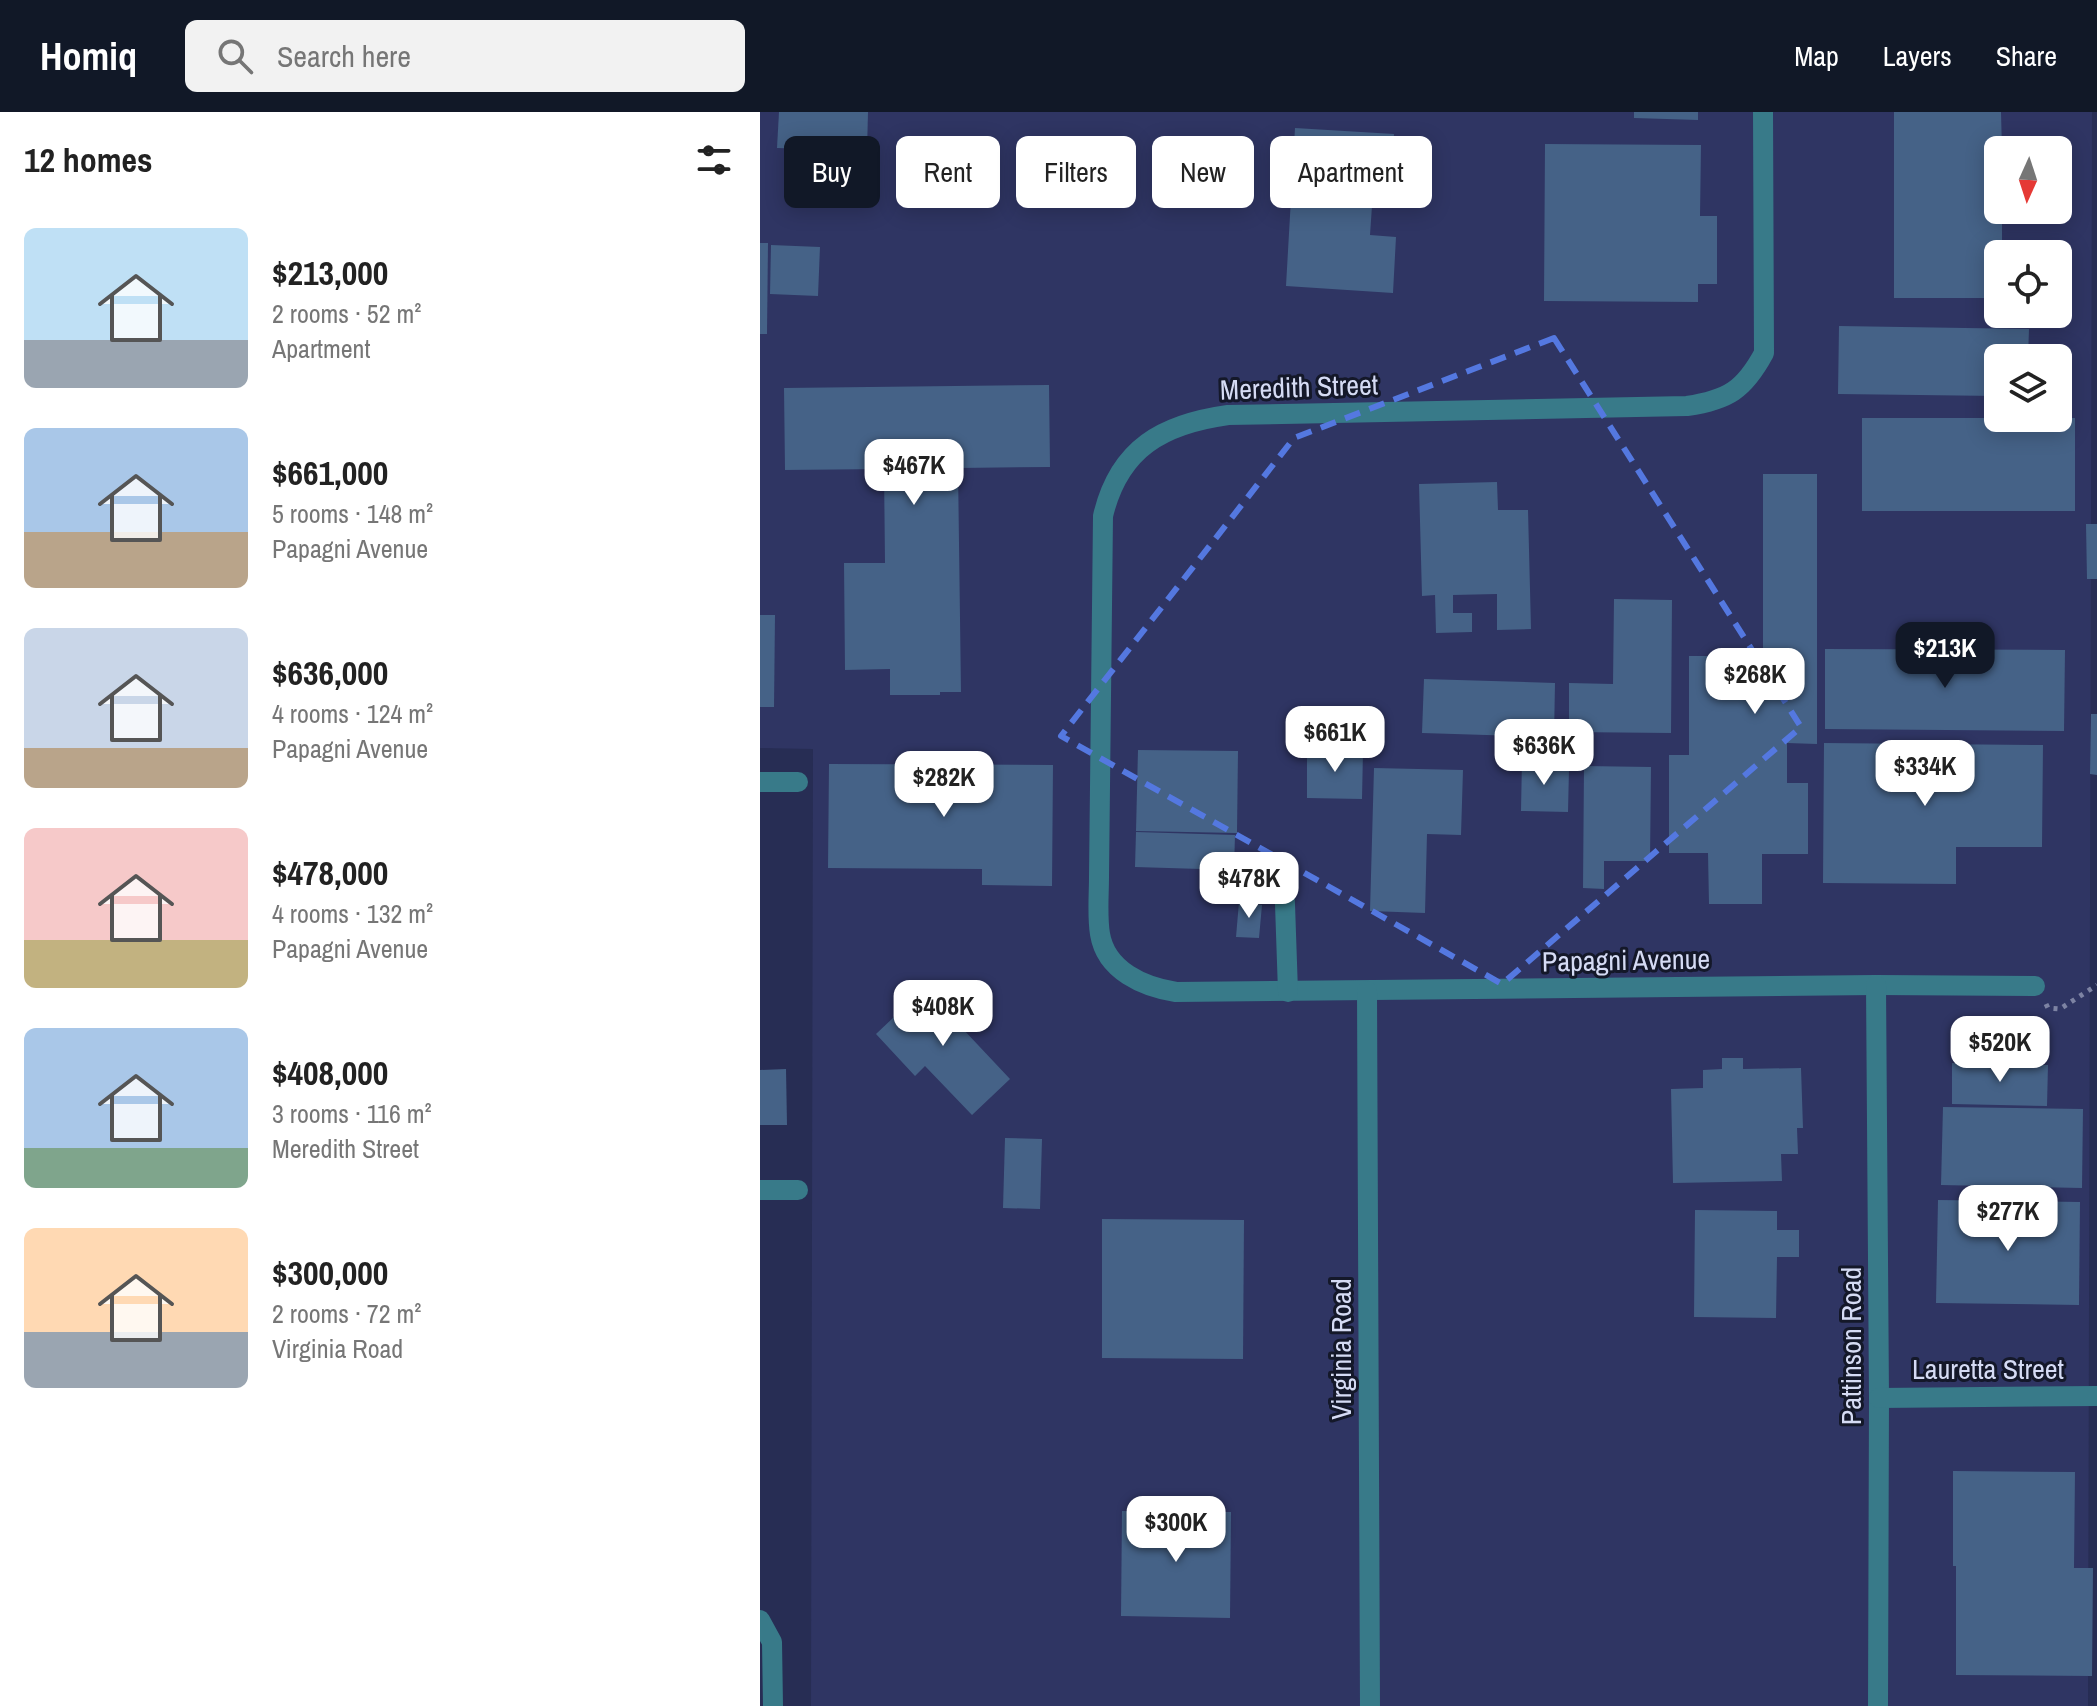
<!DOCTYPE html>
<html lang="en">
<head>
<meta charset="utf-8">
<style>
	body { margin:0; font-family:"Archivo Narrow",sans-serif; background:#f2f2f2; color:#222; height:100vh; display:flex; flex-direction:column; font-size:30px; white-space:nowrap }
	* { box-sizing:border-box; margin:0 }
	p { font-size:26px; color:#767676 }
	.icon { flex:none; width:44px; height:44px; fill:none; stroke:currentColor; stroke-width:2; stroke-linecap:round; stroke-linejoin:round }
	.map { position:relative; flex:1; overflow:hidden }
	.panel { display:flex; flex-direction:column; background:#fff; width:760px }
	.panel>* { flex:none }
	.hud { position:absolute; left:24px; top:24px; width:760px; height:72px; display:flex; gap:16px }
	.needle { width:52px; rotate:183deg }
	.controls { position:absolute; left:1224px; top:24px; display:grid; gap:16px }
	.controls a { display:grid; place-items:center; width:88px; height:88px; border-radius:12px; background:#fff; box-shadow:0 4px 20px #0003; font-size:40px }
	.price { position:absolute; translate:-50% -68px; padding:0 18px; border-radius:16px; background:#fff; color:#222; font-size:26px; line-height:52px; filter:drop-shadow(0 2px 4px #0008) }
	.price::after { content:''; position:absolute; left:50%; top:48px; width:24px; height:18px; margin-left:-12px; background:inherit; clip-path:polygon(0 0,100% 0,50% 100%) }
	.price.current { background:#111827; color:#fff }
	ul { padding:0; list-style:none }
	li { display:flex; align-items:center; gap:24px; height:200px; padding:0 24px }
	li span { display:grid; place-items:center; flex:none; width:224px; height:160px; border-radius:12px; color:#555 }
	li>.icon { margin-inline-start:auto }
	span .icon { width:96px; height:96px; fill:#fffc; stroke-width:1 }
	li b { font-size:34px }
	h2 { display:flex; justify-content:space-between; align-items:center; height:96px; padding:0 24px; font-size:34px }
	.chip { padding:0 28px; border-radius:12px; background:#fff; box-shadow:0 4px 20px #0003; font-size:28px; line-height:72px }
	.chip.current { background:#111827; color:#fff }
	header { display:flex; align-items:center; gap:48px; box-sizing:border-box; height:112px; padding:0 40px; background:#111827; color:#fff }
	header strong { font-size:38px }
	nav { display:flex; gap:44px; margin-inline-start:auto; font-size:28px }
	.search { width:560px; height:72px; background:#f2f2f2; display:flex; align-items:center; gap:20px; box-sizing:border-box; padding:0 28px; border-radius:12px; color:#767676; font-size:30px }
	main { display:flex; flex:1; min-height:0 }
	.map>svg:first-child { display:block }
</style>
</head>
<body>
<header>
<strong>Homiq</strong>
<div class="search"><svg class="icon" aria-label="search" viewBox="0 0 24 24"><circle cx="10" cy="10" r="6"/><path d="M15 15l6 6"/></svg>Search here</div>
<nav><a>Map</a><a>Layers</a><a>Share</a></nav>
</header>
<main>
<section class="panel">
<h2>12 homes<svg class="icon" aria-label="filters" viewBox="0 0 24 24"><path d="M4 7h16M4 17h16"/><circle cx="9" cy="7" r="2"/><circle cx="15" cy="17" r="2"/></svg></h2>
<ul>
<li><span style="background:linear-gradient(#bfe0f5 70%,#9aa5b1 0)"><svg class="icon" aria-label="home" viewBox="0 0 24 24"><path d="M3 11l9-7 9 7M6 9v11h12V9"/></svg></span><div><b>$213,000</b><p>2 rooms · 52 m²</p><p>Apartment</p></div></li>
<li><span style="background:linear-gradient(#a9c7e8 65%,#b9a48a 0)"><svg class="icon" aria-label="home" viewBox="0 0 24 24"><path d="M3 11l9-7 9 7M6 9v11h12V9"/></svg></span><div><b>$661,000</b><p>5 rooms · 148 m²</p><p>Papagni Avenue</p></div></li>
<li><span style="background:linear-gradient(#c9d6e8 75%,#b9a48a 0)"><svg class="icon" aria-label="home" viewBox="0 0 24 24"><path d="M3 11l9-7 9 7M6 9v11h12V9"/></svg></span><div><b>$636,000</b><p>4 rooms · 124 m²</p><p>Papagni Avenue</p></div></li>
<li><span style="background:linear-gradient(#f6c9c9 70%,#c2b280 0)"><svg class="icon" aria-label="home" viewBox="0 0 24 24"><path d="M3 11l9-7 9 7M6 9v11h12V9"/></svg></span><div><b>$478,000</b><p>4 rooms · 132 m²</p><p>Papagni Avenue</p></div></li>
<li><span style="background:linear-gradient(#a9c7e8 75%,#7fa58c 0)"><svg class="icon" aria-label="home" viewBox="0 0 24 24"><path d="M3 11l9-7 9 7M6 9v11h12V9"/></svg></span><div><b>$408,000</b><p>3 rooms · 116 m²</p><p>Meredith Street</p></div></li>
<li><span style="background:linear-gradient(#ffd9b3 65%,#9aa5b1 0)"><svg class="icon" aria-label="home" viewBox="0 0 24 24"><path d="M3 11l9-7 9 7M6 9v11h12V9"/></svg></span><div><b>$300,000</b><p>2 rooms · 72 m²</p><p>Virginia Road</p></div></li>
</ul>
</section>
<div class="map">
<svg width="1337" height="1594" viewBox="0 0 1337 1594">
	<rect width="100%" height="100%" fill="#272d54"/>
	<!-- built -->
	<path fill="#2f3563" fill-rule="evenodd" d="M0,0H1332L1328,1594H51L53,637L0,636ZM1238,38H1298V98H1238ZM1238,142H1298V202H1238ZM1238,246H1298V306H1238Z"/>
	<!-- building -->
	<g fill="#456287">
		<path d="M19,0H108L107,39L17,36Z"/>
		<path d="M874,0H938V8L874,6Z"/>
		<path d="M1134,0H1241L1242,38H1238V98H1242V142H1238V186H1134Z"/>
		<path d="M535,16L634,22L631,66L614,65L610,123L636,125L633,181L526,174Z"/>
		<path d="M785,32L941,33L940,104H957V172H938V190L784,189Z"/>
		<path d="M0,131H8L7,222H0Z"/>
		<path d="M11,133L60,135L58,184L10,182Z"/>
		<rect x="1298" y="153" width="5" height="33"/>
		<path d="M1079,214L1269,217L1268,246H1238V284L1078,282Z"/>
		<path d="M289,273L290,355L198,356L201,580H180V583H130V557L85,558L84,451H125L124,357L25,358L24,276Z"/>
		<rect x="1102" y="306" width="213" height="93"/>
		<path d="M1003,362H1057V632L1027,631V671H1048V742H1002V792H949L948,741H909V643H929V544H1003Z"/>
		<path d="M737,370L738,398H768L771,517L737,518V482L693,483V501H712V520L676,521L675,483L662,484L659,372Z"/>
		<path d="M1326,412H1337V467H1327Z"/>
		<path d="M854,487L912,488L911,621L809,620V571L853,572Z"/>
		<path d="M0,503H15L14,595H0Z"/>
		<path d="M1065,537L1305,538L1304,619L1065,617Z"/>
		<path d="M664,567L795,571L794,625L662,621Z"/>
		<path d="M1331,602H1337V663L1330,662Z"/>
		<path d="M1064,631L1283,633L1282,735H1196V772L1063,771Z"/>
		<path d="M378,638L478,639L477,721L376,719Z"/>
		<path d="M547,638L603,639L602,687L547,686Z"/>
		<path d="M762,647L787,648V657H809L808,700L761,699Z"/>
		<path d="M69,652L293,653L292,774L222,773V757L68,756Z"/>
		<path d="M824,654L891,655L890,749H844V777L823,776Z"/>
		<path d="M614,656L703,658L701,723L667,722L665,801L610,799Z"/>
		<path d="M376,720L475,723L474,758L375,755Z"/>
		<path d="M479,790L502,793L499,826L476,825Z"/>
		<path d="M171,870L209,909L202,916L250,967L212,1003L165,954L155,964L116,922Z"/>
		<path d="M962,946H983V957L1041,956L1043,1016H1037L1038,1042H1021L1022,1069L913,1071L911,977L943,976V958L962,957Z"/>
		<path d="M1192,951L1288,953L1287,994L1192,992Z"/>
		<path d="M26,957L27,1013H0V958Z"/>
		<path d="M1183,995L1323,997L1322,1076L1181,1073Z"/>
		<path d="M245,1026L282,1027L280,1097L243,1096Z"/>
		<path d="M1178,1088L1320,1090L1319,1193L1176,1191Z"/>
		<path d="M935,1098L1017,1099V1118H1039V1145H1017L1016,1206L934,1205Z"/>
		<path d="M342,1107L484,1108L483,1247L342,1246Z"/>
		<path d="M1193,1359L1315,1360L1314,1456H1333L1332,1564L1196,1563V1454H1193Z"/>
		<path d="M362,1399L471,1400L470,1506L361,1504Z"/>
	</g>
	<g fill="none" stroke-linecap="round" stroke-linejoin="round">
		<!-- path -->
		<path stroke="#7d83a3" stroke-width="5" stroke-dasharray="4 6" stroke-linecap="butt" d="M1286,892L1288,896L1300,897L1337,873"/>
		<!-- minor -->
		<g stroke="#387a89" stroke-width="20">
			<path d="M1003,0L1004,241C984,278 968,288 927,294L468,303C403,312 359,336 343,404L339,765C339,783 337,804 340,822C346,859 384,875 416,880L1116,873L1275,874"/>
			<path d="M0,670H38"/>
			<path d="M524,763L528,880"/>
			<path d="M1116,873L1119,1286L1118,1594"/>
			<path d="M607,879L610,1594"/>
			<path d="M0,1078H38"/>
			<path d="M1119,1286L1337,1284"/>
			<path d="M0,1508L12,1530L13,1594"/>
		</g>
	</g>
	<!-- marked area -->
	<path fill="none" stroke="#5478e0" stroke-width="6" stroke-dasharray="16 10" stroke-linejoin="round" d="M794,226L1041,615L742,872L301,624L534,326Z"/>
	<g text-anchor="middle" stroke-width="6" stroke-linejoin="round" paint-order="stroke">
		<!-- street labels -->
		<g font-size="28" fill="#d5dbf4" stroke="#141829">
			<text transform="translate(539 275) rotate(-2)" y="10">Meredith Street</text>
			<text transform="translate(866 848) rotate(-1)" y="10">Papagni Avenue</text>
			<text transform="translate(1091 1234) rotate(-90)" y="10">Pattinson Road</text>
			<text transform="translate(581 1237) rotate(-90)" y="10">Virginia Road</text>
			<text x="1228" y="1267">Lauretta Street</text>
		</g>
	</g>
</svg>
<div class="controls">
<a><svg class="needle" viewBox="-14 -14 28 28"><path d="M0-13l5 13h-10z" fill="#e53935"/><path d="M0 13l5-13h-10z" fill="#767676"/></svg></a>
<a><svg class="icon" aria-label="locate" viewBox="0 0 24 24"><circle cx="12" cy="12" r="6"/><path d="M12 2v4M12 18v4M2 12h4M18 12h4"/></svg></a>
<a><svg class="icon" aria-label="layers" viewBox="0 0 24 24"><path d="M12 4l9 5-9 5-9-5zM3 14l9 5 9-5"/></svg></a>
</div>
<b class="price" style="left:154px;top:395px">$467K</b>
<b class="price current" style="left:1185px;top:578px">$213K</b>
<b class="price" style="left:995px;top:604px">$268K</b>
<b class="price" style="left:575px;top:662px">$661K</b>
<b class="price" style="left:784px;top:675px">$636K</b>
<b class="price" style="left:1165px;top:696px">$334K</b>
<b class="price" style="left:184px;top:707px">$282K</b>
<b class="price" style="left:489px;top:808px">$478K</b>
<b class="price" style="left:183px;top:936px">$408K</b>
<b class="price" style="left:1240px;top:972px">$520K</b>
<b class="price" style="left:1248px;top:1141px">$277K</b>
<b class="price" style="left:416px;top:1452px">$300K</b>
<div class="hud">
<a class="chip current">Buy</a>
<a class="chip">Rent</a>
<a class="chip">Filters</a>
<a class="chip">New</a>
<a class="chip">Apartment</a>
</div>
</div>
</main>
</body>
</html>
